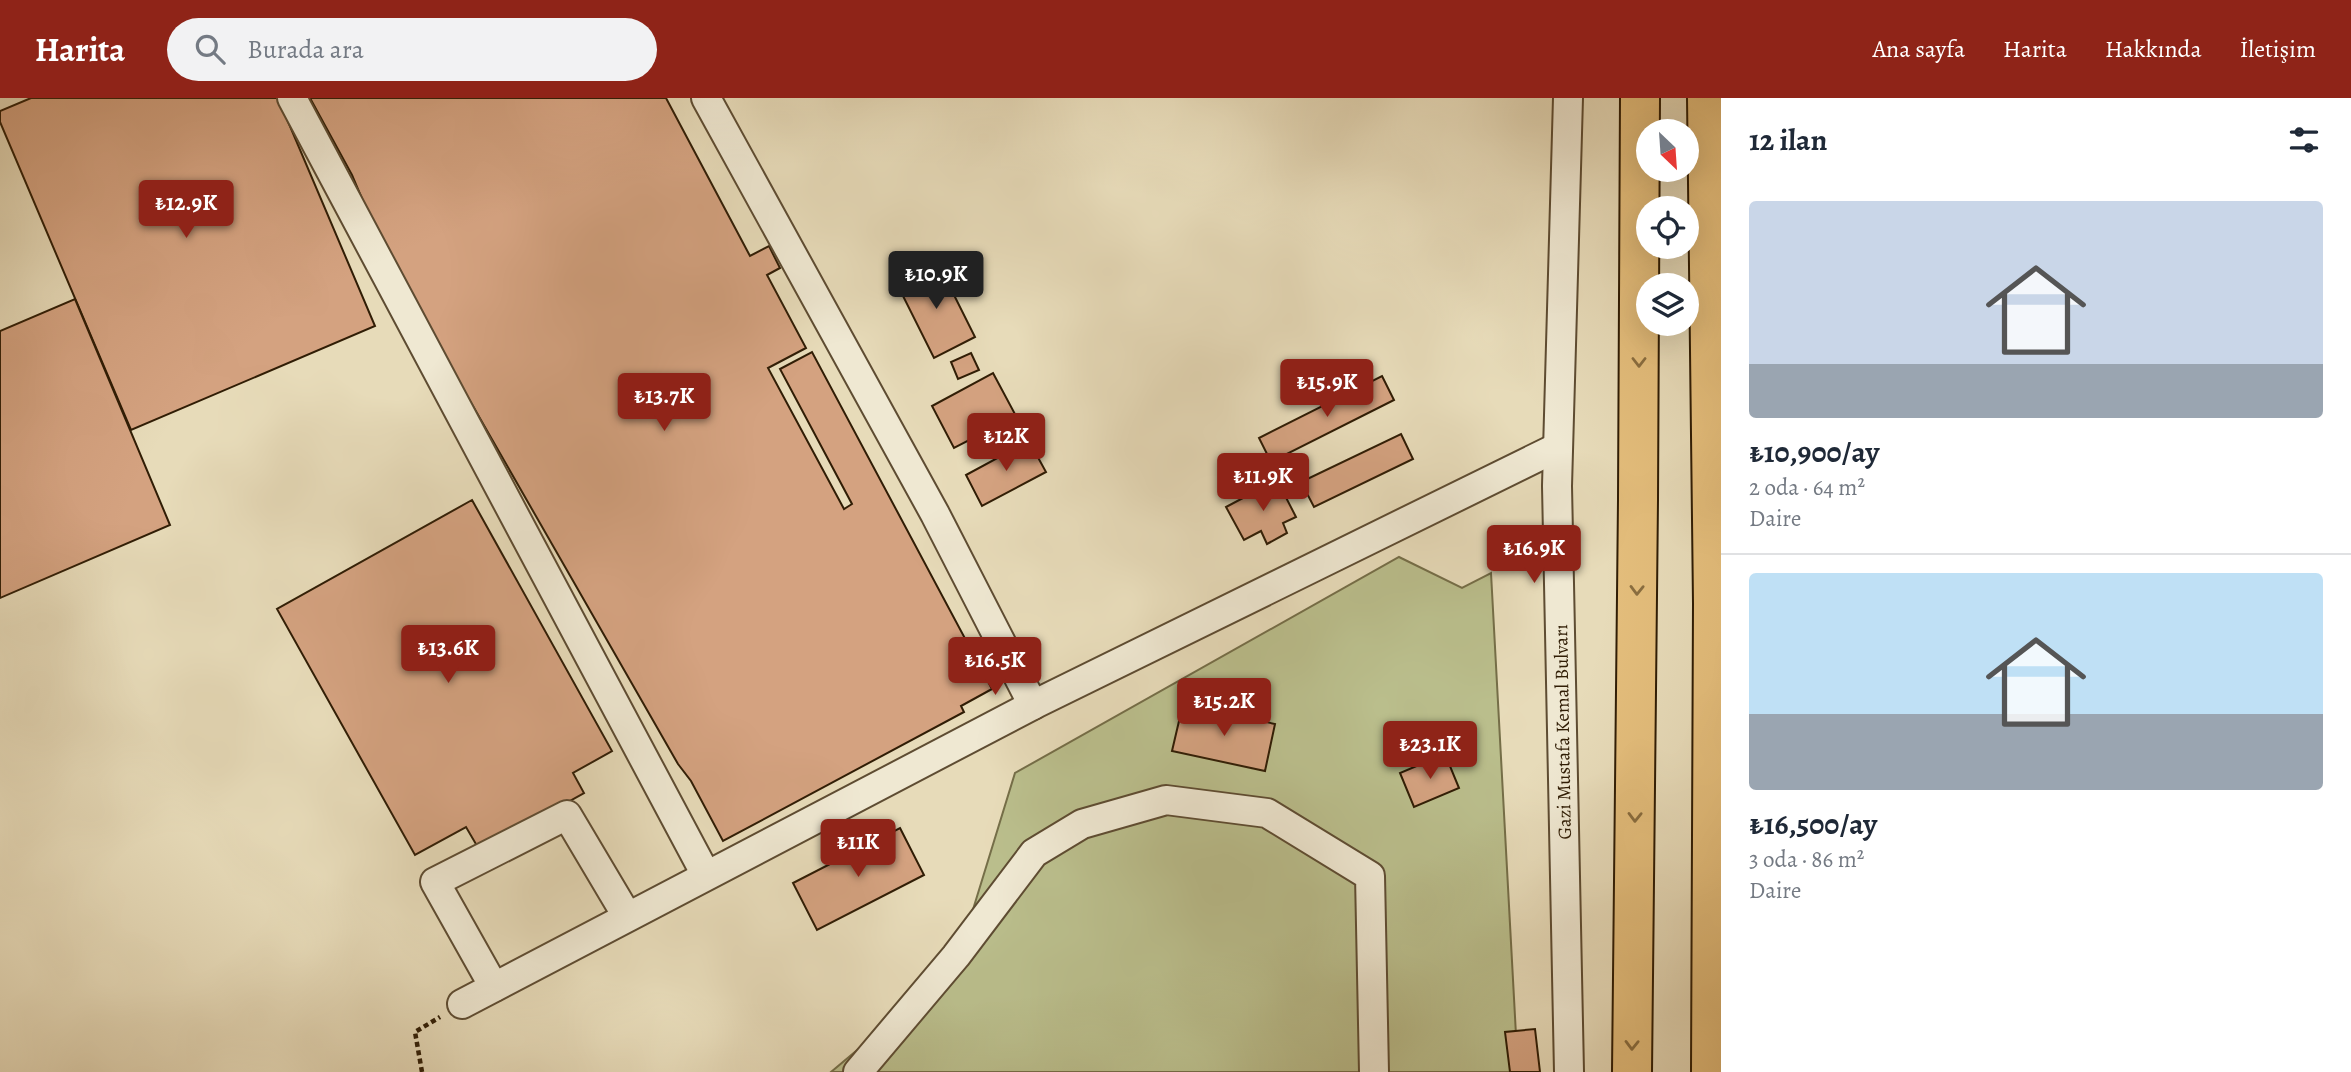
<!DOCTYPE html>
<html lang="tr">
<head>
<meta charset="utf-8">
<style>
	body { margin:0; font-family:Alegreya,serif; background:#f2f2f3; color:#1f2937; height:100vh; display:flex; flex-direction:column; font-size:26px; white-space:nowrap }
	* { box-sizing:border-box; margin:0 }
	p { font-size:23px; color:#747a83 }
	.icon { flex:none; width:38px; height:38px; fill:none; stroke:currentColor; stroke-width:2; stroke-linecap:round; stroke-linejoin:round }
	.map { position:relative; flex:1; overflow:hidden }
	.details { display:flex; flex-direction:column; background:#fff; width:630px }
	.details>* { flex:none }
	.needle { width:46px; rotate:155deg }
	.controls { position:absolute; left:1636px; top:21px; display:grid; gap:14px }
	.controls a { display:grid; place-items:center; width:63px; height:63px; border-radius:50%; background:#fff; box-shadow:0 7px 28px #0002; font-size:35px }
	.price { position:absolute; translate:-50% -60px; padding:0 16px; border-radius:7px; background:#8f2418; color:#fff; font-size:23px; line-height:46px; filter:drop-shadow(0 2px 4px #0008) }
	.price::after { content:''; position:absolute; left:50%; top:42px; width:21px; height:16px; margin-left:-10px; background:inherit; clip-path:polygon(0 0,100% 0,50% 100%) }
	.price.active { background:#222; color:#fff }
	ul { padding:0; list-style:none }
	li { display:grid; align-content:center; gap:14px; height:371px; padding:0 28px }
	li+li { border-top:2px solid #e0e1e3 }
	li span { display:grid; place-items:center; height:217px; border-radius:7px; color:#555 }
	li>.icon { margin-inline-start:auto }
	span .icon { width:126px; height:126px; fill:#fffc; stroke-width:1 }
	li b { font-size:30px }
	h2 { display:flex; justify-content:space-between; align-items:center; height:84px; padding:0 28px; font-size:30px }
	header { display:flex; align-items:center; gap:42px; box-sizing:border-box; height:98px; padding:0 35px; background:#8f2418; color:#fff }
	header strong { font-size:33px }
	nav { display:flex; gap:38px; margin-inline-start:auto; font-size:24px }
	.search { width:490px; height:63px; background:#f2f2f3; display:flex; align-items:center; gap:18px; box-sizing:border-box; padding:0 24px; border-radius:38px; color:#747a83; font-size:26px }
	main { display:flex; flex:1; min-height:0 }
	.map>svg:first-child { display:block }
</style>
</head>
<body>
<header>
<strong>Harita</strong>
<div class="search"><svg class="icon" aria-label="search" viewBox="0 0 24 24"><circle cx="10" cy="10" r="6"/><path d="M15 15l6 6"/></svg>Burada ara</div>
<nav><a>Ana sayfa</a><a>Harita</a><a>Hakkında</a><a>İletişim</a></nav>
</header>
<main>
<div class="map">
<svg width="1721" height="974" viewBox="0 0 1721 974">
	<rect width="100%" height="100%" fill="#e7dbb9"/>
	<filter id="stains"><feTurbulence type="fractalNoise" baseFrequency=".00286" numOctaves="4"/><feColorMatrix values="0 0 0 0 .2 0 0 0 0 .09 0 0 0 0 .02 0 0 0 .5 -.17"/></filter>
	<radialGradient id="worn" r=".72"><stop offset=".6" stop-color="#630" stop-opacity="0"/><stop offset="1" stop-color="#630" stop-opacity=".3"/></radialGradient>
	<!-- green -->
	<path fill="#babe8c" stroke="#756e48" stroke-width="2" d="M1399,459L1462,490L1491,475L1518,974H831L955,870L1015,675Z"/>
	<!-- building -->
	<g fill="#d4a280" stroke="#301d05" stroke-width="2">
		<path d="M31,0H278L375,228L131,332L0,24V13Z"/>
		<path d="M310,0H666L750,158L769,148L780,170L767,177L806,250L768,270L844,411L852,406L780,271L812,254L992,591L961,608L964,614L723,743L691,683L678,666L384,153L352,77Z"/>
		<path d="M938,165L975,239L934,260L897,186Z"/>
		<path d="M75,201L170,427L0,500V233Z"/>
		<path d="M971,255L979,272L958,281L951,264Z"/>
		<path d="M993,275L1016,318L954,350L932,308Z"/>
		<path d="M1382,278L1394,302L1271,364L1259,340Z"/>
		<path d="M1401,336L1413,361L1314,409L1301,384Z"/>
		<path d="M1029,343L1046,374L982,408L966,377Z"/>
		<path d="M1277,382L1296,419L1283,425L1287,435L1267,446L1261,433L1244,442L1226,409Z"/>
		<path d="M472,402L612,653L573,675L584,695L480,753L466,729L415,757L277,511Z"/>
		<path d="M1183,606L1275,626L1265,673L1172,653Z"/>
		<path d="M1445,656L1459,690L1414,709L1400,675Z"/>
		<path d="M900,730L924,777L817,832L793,785Z"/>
		<path d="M1535,931L1540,974H1510L1505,934Z"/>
	</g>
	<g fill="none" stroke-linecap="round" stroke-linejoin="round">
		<defs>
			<g id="minor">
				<path d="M292,0L706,777"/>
				<path d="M706,0L935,416L1033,607"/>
				<path d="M1568,0L1557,388L1569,974"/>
				<path d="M494,889L435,784L567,717L627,818"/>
				<path d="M462,906L1033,607L1558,349"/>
				<path d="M858,974L956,858L1034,755L1082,726L1166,702L1267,715L1370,778L1374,974"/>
			</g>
			<g id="highway">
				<path d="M1707,0L1713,505L1711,974"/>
				<path d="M1632,974L1638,402L1640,0"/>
			</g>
		</defs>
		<!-- minor casing -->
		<use href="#minor" stroke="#5e4c32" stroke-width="32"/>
		<!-- highway casing -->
		<use href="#highway" stroke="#301d05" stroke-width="42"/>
		<!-- path -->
		<path stroke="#301d05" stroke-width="4.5" stroke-dasharray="5 3.5" stroke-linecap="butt" d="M422,974L415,934L440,919"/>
		<!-- minor -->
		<use href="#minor" stroke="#efe8d2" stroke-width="28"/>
		<!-- highway -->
		<use href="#highway" stroke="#e4be7c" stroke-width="38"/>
	</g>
	<!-- one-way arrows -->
	<defs><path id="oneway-chevron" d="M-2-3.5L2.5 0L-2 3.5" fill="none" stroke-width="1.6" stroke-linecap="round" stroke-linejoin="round" transform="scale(1.75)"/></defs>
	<g stroke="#8a6e40">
		<use href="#oneway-chevron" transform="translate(1639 264) rotate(90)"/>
		<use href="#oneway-chevron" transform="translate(1637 492) rotate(91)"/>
		<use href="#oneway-chevron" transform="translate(1635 719) rotate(91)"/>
		<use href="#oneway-chevron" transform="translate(1632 947) rotate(91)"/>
	</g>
	<g text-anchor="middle" stroke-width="5" stroke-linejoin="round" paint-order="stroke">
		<!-- street labels -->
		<g font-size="19" fill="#301d05" stroke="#efe8d2">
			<text transform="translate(1562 634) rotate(-91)" y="7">Gazi Mustafa Kemal Bulvarı</text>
		</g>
	</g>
	<rect width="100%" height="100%" filter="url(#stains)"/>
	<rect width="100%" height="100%" fill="url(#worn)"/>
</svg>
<div class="controls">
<a><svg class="needle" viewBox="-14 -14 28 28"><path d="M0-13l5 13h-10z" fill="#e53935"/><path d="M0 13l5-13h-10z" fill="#747a83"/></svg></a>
<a><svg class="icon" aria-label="locate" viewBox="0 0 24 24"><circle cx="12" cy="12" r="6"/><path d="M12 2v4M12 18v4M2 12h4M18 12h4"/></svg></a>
<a><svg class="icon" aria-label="layers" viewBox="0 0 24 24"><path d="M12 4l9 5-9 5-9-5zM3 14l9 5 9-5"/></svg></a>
</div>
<b class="price" style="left:186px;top:142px">₺12.9K</b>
<b class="price active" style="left:936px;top:213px">₺10.9K</b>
<b class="price" style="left:1327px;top:321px">₺15.9K</b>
<b class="price" style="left:664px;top:335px">₺13.7K</b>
<b class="price" style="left:1006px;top:375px">₺12K</b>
<b class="price" style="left:1263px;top:415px">₺11.9K</b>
<b class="price" style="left:1534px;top:487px">₺16.9K</b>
<b class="price" style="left:448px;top:587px">₺13.6K</b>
<b class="price" style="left:995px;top:599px">₺16.5K</b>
<b class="price" style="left:1224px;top:640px">₺15.2K</b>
<b class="price" style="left:1430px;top:683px">₺23.1K</b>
<b class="price" style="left:858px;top:781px">₺11K</b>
</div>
<section class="details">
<h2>12 ilan<svg class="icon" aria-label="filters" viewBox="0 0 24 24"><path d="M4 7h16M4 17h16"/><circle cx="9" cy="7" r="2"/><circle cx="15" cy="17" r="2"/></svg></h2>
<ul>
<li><span style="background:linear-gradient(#c9d6e8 75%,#9aa5b1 0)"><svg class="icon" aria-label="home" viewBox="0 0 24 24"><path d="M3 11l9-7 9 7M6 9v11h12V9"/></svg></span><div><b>₺10,900/ay</b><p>2 oda · 64 m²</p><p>Daire</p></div></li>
<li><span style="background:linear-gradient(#bfe0f5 65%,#9aa5b1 0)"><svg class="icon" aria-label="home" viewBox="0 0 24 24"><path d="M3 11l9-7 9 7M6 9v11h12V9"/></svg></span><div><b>₺16,500/ay</b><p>3 oda · 86 m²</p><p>Daire</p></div></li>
</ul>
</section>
</main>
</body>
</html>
